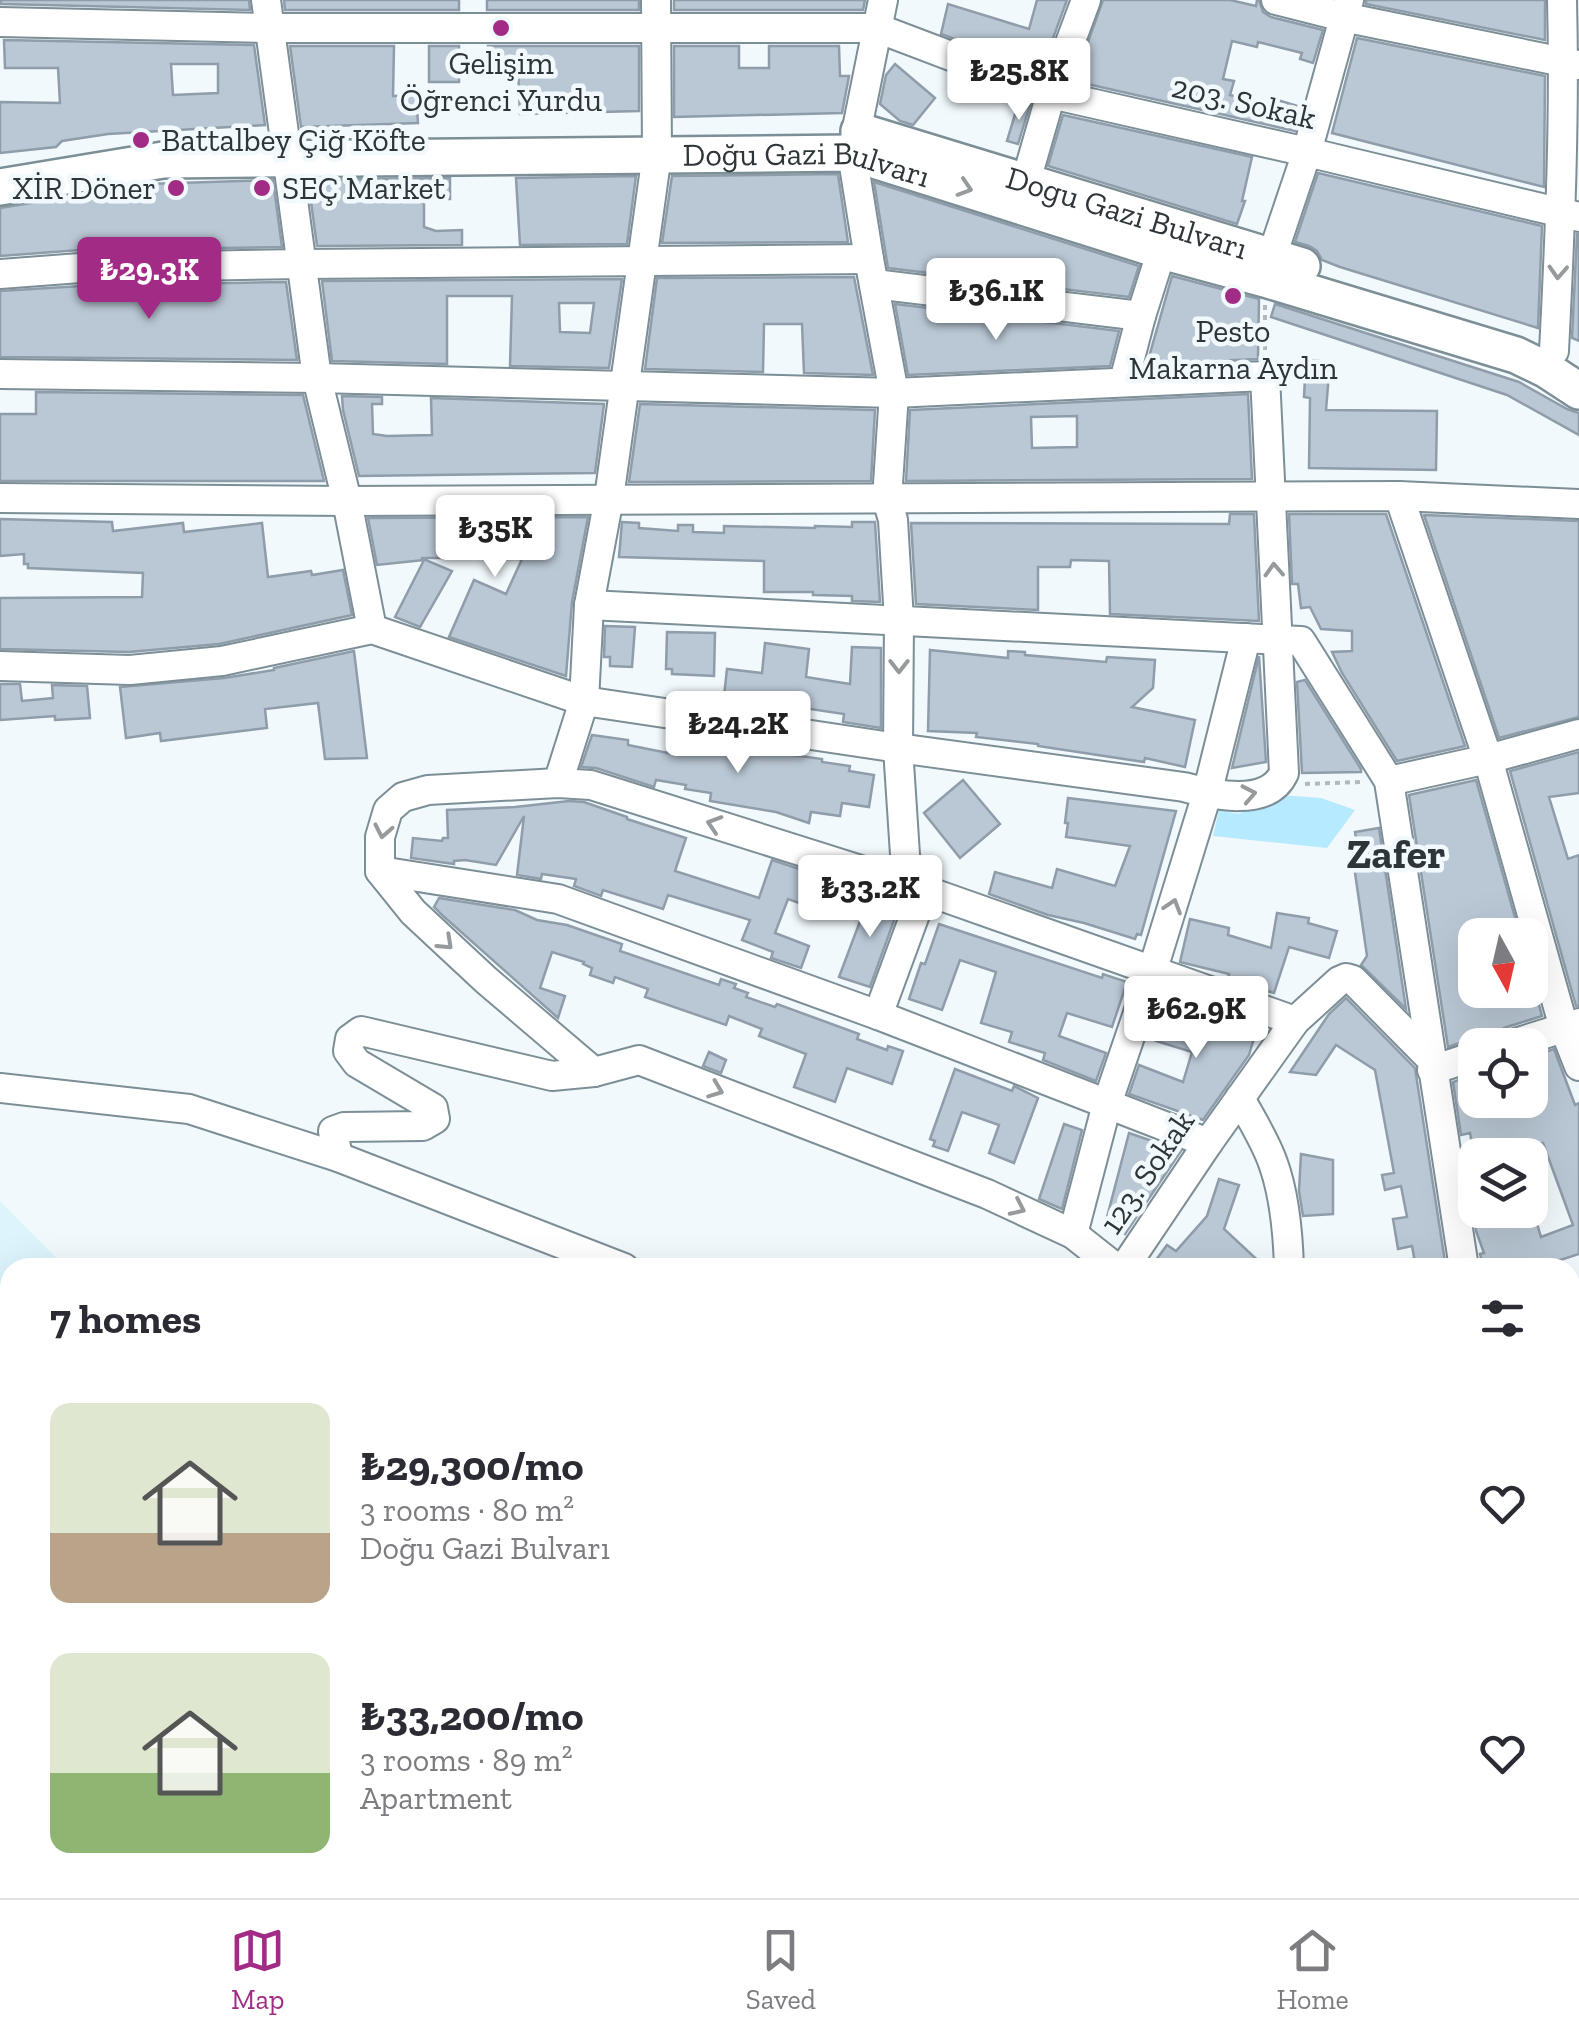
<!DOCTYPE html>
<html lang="en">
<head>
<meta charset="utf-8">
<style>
	body { margin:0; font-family:"Zilla Slab",serif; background:#f2f2f3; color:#2b2b33; height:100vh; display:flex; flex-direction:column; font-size:38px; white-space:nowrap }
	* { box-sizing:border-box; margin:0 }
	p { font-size:32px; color:#7c7c81 }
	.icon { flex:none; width:55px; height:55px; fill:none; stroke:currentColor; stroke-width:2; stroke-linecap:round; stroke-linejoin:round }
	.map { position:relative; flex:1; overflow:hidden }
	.side { position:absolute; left:0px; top:1258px; width:1580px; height:642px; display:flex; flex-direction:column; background:#fff; border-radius:30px 30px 0 0; box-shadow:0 10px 40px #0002 }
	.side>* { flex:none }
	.needle { width:65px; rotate:172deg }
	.tools { position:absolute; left:1458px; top:918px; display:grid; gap:20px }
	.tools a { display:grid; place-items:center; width:90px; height:90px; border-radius:20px; background:#fff; box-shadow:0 10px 40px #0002; font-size:50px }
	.price { position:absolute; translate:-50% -85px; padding:0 22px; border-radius:10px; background:#fff; color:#222; font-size:32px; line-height:65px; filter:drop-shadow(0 2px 5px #0008) }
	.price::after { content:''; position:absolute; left:50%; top:60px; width:30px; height:22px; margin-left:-15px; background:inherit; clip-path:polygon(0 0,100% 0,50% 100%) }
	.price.current { background:#a22c85; color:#fff }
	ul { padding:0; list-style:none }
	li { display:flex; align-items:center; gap:30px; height:250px; padding:0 50px }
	li span { display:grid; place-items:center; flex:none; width:280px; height:200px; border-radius:20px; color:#555 }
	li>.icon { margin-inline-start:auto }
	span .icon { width:120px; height:120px; fill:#fffc; stroke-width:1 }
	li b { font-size:42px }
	h2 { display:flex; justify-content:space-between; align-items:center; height:120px; padding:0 50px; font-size:42px }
	.tab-bar { display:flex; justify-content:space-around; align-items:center; height:140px; border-top:2px solid #e1e1e2; background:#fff; font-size:28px; color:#7c7c81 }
	.tab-bar a { display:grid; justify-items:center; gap:5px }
	.tab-bar .current { color:#a22c85 }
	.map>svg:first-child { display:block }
</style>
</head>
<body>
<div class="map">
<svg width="1579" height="1898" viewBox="0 0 1579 1898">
	<rect width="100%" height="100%" fill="#f1f9fd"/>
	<!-- built -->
	<path fill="#ddf4fd" d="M0,1201L65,1267L10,1268V1890H540L538,1898H0Z"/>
	<!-- green -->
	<g fill="#b6eafe">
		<path d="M1280,795L1321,798L1355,810L1327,848L1213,836L1219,810L1238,814Z"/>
		<path d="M80,1890H251L250,1898H79Z"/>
		<path d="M595,1890H1260L1263,1898H628Z"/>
	</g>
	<!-- building -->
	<g fill="#bac8d5" stroke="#8f9ca9" stroke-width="2.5" fill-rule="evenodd">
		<path d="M1,0H249L250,10L1,4Z"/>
		<path d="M284,0H459V10H285Z"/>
		<rect x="487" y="0" width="152" height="10"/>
		<path d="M674,0H865L863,10H674Z"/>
		<path d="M1037,0H1067L1041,71L941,34L948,4L1029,29Z"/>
		<path d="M1103,0H1230L1256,6L1257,0H1259L1263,12L1271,17L1323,30L1313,63L1300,59L1302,53L1258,42L1257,47L1232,41L1223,79L1234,81L1230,95L1279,107L1281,101L1301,107L1295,131L1074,81Z"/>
		<path d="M1366,0H1545V40L1366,4Z"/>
		<path d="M1357,38L1545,76L1544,187L1332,133Z"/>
		<path d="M4,40L254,45L265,125L108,134L62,141L56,147L0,153V102L60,103L58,68H5ZM171,64H218V93L173,95Z"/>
		<path d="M290,46H394L393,96L416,95L418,123L301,127Z"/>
		<rect x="429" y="46" width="30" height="36"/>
		<path d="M488,46H639V111L520,114L518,67H488Z"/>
		<path d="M674,46H739V68H769V46H839L840,76H849L842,113L674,117Z"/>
		<path d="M895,64L935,98L913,125L900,121L880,104L886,75Z"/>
		<path d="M1019,101L1030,105L1018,144L1007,141Z"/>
		<path d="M1063,115L1252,157L1242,201H1245L1237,224L1048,166Z"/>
		<path d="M1318,173L1542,226L1538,328L1340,267L1322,260L1317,251L1309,246L1295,242Z"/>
		<path d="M838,174L848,242L662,243L672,176Z"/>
		<path d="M636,176L627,244L520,245L516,178Z"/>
		<path d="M450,178V199H424V227L436,231L462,230V245L317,246L308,180Z"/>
		<path d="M273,180L282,247L80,250L0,256V208L147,184Z"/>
		<path d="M874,182L1139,266L1129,297L888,268Z"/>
		<path d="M1577,234H1579V341L1572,338Z"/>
		<path d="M1172,276L1259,299L1258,359L1147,364Z"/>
		<path d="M854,277L873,375L804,373L802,324H764L763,372L645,369L657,278Z"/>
		<path d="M622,279L609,368L510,366L512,296H447V364L332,361L322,281ZM559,303H594L590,333L560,332Z"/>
		<path d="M286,282L297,360L0,357V291L81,286Z"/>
		<path d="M895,304L1119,331L1110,366L908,375Z"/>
		<path d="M1275,304L1519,382L1567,409L1579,413V435L1507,395L1271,317Z"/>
		<path d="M1306,360L1330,362L1326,410L1437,411L1436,470L1309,468L1310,398L1304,397Z"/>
		<path d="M36,392L303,395L324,481H0V414H36Z"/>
		<path d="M1248,394L1252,479L906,481L910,410ZM1077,416V447L1032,448L1031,417Z"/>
		<path d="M342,396L382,397V404H372L373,434L387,436L432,435L431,398L604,404L595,473L359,476L343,410Z"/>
		<path d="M640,404L875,410L871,481L629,482Z"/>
		<path d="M1230,514H1254L1259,621L1110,614L1109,561L1071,560L1070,567H1038V610L916,604L911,523L1229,524Z"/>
		<path d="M1289,514H1386L1465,746L1397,761L1342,673L1332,652L1352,651V631L1321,629L1310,607L1301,608L1298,584H1292Z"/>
		<path d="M1424,515L1579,521V717L1499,738Z"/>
		<path d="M588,517L572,602L566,676L449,637L474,580L506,594L522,559H484L493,539L475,530L459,558H421L452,571L420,627L395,617L424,560L377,565L368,518Z"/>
		<path d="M0,519L112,522L113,531L183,523L184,532L262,523L268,577L311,571L312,575L343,570L352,615L219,644L129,652L0,649V598L142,597L143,573L28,568V564H24V554L0,556Z"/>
		<path d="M622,522L639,523V528L678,531V525H693V532L724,533V526L815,528V526L852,527V522H875L880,602L852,601V596L813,595V592H764V561L619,557Z"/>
		<path d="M605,626L635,627L632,667L610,666V657H604Z"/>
		<path d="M667,632L715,633L714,676L672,674V669H666Z"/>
		<path d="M765,643L809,649L806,677L850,684L852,647L881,648V728L843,722L844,714L724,696L727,669L762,673Z"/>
		<path d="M930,650L1008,658V651L1025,652V655L1106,662L1107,657L1155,660L1153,688L1132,707L1195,720L1185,767L1145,758L1144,762L1038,746V744L976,737L977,733L928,731Z"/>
		<path d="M354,651L367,758L325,759L318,703L265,709L267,728L161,741L160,733L126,738L120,687L224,678L274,670V668Z"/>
		<path d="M1259,656L1266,762L1232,768Z"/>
		<path d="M1305,680L1361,769V772L1302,773L1297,682Z"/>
		<path d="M0,684H20L22,701L53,698L52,685L87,686L90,718L55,720V716L0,720Z"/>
		<path d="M592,735L628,740V745L673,754L676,738L749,751V749L822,759V762L850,766L849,771L874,775L869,807L842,803L840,816L811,812L809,823L776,812L710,801L711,793L685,789L686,785L656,780L654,787L596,768L581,767Z"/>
		<path d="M1579,752V793L1549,797L1568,859L1579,855V1006H1576L1510,771Z"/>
		<path d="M963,780L1000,824L960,858L924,813Z"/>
		<path d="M1476,780L1520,935H1471L1472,940L1468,941L1475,990H1530V972L1542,1016L1504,1028L1497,1033L1492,1041L1486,1043L1480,1039H1471L1448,1047L1409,795Z"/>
		<path d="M1068,798L1176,811L1141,935L1137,934L1135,939L1084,923L1048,915L989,894L995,872L1052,888L1057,869L1115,886L1130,846L1066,837L1068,823H1065Z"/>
		<path d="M569,801L584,802L627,817V819L686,838L675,871L759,898L772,860L827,878L816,909L788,899L775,933L809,946L801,968L771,958L773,952L742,940L750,920L668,895L663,909L603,890L601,896L574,886L576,879L542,874L541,879L517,875L524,816L496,865L465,860L454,861V864L411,858L413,838L442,841L443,838H448L447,810L515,807Z"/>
		<path d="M1379,828L1406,1009L1361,965L1367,956L1352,852L1358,851L1355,832Z"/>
		<path d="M871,892L901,901L870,987L839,977Z"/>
		<path d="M439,898L515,910L537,920L567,925L622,944L620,951L719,985L721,979L736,984L734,988L748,993L746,997L775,1007L777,1004L859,1034L857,1039L887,1050L888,1046L903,1051L892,1084L847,1068L835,1102L794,1087L806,1054L759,1036L762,1029L729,1016L726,1025L645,997L648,989L615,977L613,983L590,975L592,968L583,964L584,962L552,952L540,988L565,996L558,1018L442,915L434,907Z"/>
		<path d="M1277,913L1309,918L1308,923L1337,931L1329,958L1289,947L1274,993L1228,979L1229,974L1180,962L1190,919L1229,928L1228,935L1271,948Z"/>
		<path d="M939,924L1102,978L1103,974L1127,982L1112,1027L1067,1013L1059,1036L1106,1053L1096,1081L1043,1060L1045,1053L1009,1042L1012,1032L981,1023L996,972L960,960L942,1010L909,999L921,963L925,964Z"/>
		<path d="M1346,998L1415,1068L1446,1268H1416L1412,1246L1398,1249L1393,1219L1407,1217L1401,1186L1385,1190L1382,1175L1394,1173L1375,1070L1336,1045L1316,1075L1290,1072L1329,1014Z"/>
		<path d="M1168,1002L1257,1028L1249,1055L1203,1120L1129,1094L1139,1065L1183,1082L1192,1052L1156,1041Z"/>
		<path d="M1554,1049L1575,1105L1579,1103V1254L1560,1260L1562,1268H1484L1480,1254L1484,1253L1476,1231L1473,1210H1533L1541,1237L1573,1225L1543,1143L1496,1155H1474L1470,1133L1461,1135L1453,1082L1475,1074V1100H1530V1057Z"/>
		<path d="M709,1052L726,1060L721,1073L703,1066Z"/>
		<path d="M955,1069L1012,1091L1014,1086L1038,1098L1014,1163L989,1153L999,1125L962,1112L948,1151L933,1146L935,1141L930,1139Z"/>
		<path d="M1064,1124L1082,1130L1062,1209L1039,1199Z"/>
		<path d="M1129,1133L1181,1151L1125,1234L1106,1221Z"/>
		<path d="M1301,1154L1333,1160V1214L1303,1216L1299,1191Z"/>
		<path d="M1219,1179L1239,1185L1224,1229L1266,1268H1150L1167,1245L1176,1251L1207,1216Z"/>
	</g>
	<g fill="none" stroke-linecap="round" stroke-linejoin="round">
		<defs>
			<g id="minor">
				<path d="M266,0L317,378L347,501L372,629"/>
				<path d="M883,0L852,153L869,259L894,393L887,499L893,520L899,620L898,748L907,885"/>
				<path d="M1276,0L1343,17L1578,65"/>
				<path d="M0,22L269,28H877L1051,94L1307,152L1579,217"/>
				<path d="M1026,181L1051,94L1086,0"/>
				<path d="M1272,256L1307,152L1349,0"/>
				<path d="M0,274L80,268L302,264L869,259"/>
				<path d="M874,284L1141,316"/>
				<path d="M1554,351C1560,234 1565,117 1562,0"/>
				<path d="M0,374L317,378L894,393L1265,376L1284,773C1268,808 1213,795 1184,787L898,748L584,701L372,629L222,661L130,670L0,666"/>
				<path d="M1124,381L1141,316L1167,234"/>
				<path d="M1399,496L1488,759L1564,1028L1579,1066"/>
				<path d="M0,498L347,501L1399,496L1579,504"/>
				<path d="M589,605L1301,641L1389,781L1464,1268"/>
				<path d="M1389,781L1488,759L1579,734"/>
				<path d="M558,783L584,701L589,605L609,498L657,154L656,0"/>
				<path d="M380,871L558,899L878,1015L1208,1143"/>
				<path d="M878,1015L924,890"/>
				<path d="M1509,1045L1579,1023"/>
				<path d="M1432,1070L1475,1056"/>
				<path d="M0,1088L189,1109L338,1157L624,1268"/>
				<path d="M1240,1098C1251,1119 1265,1140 1273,1163C1285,1196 1288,1233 1289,1268"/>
				<path d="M338,1157L333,1131L344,1127L423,1126L435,1119L433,1108L357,1063L348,1051L350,1039L361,1031L552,1076L594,1072"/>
				<path d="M1073,1234L1107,1104L1153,969L1207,794L1246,638"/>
				<path d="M1116,1268L1073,1234L987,1194L639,1060L594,1072L486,980L413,912L380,871V837L388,810L403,797L428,790L558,783L591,785L924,890L1295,1021"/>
				<path d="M1124,1268L1208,1143L1295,1021L1339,981L1346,978L1353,980L1430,1058"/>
				<path d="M0,1338L10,1337"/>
				<path d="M1570,1389L1579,1384"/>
				<path d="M5,1406L10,1436"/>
				<path d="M1570,1520L1579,1538"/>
				<path d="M1570,1712L1579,1708"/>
				<path d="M0,1759L10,1761"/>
				<path d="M1570,1830L1579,1825"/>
				<path d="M1570,1871L1579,1886"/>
				<path d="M527,1898L529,1890"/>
			</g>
			<g id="major">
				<path id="s1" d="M859,131L1302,266"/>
				<path id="s2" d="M0,187L163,160L852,153L1162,251L1265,279L1516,355L1547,370L1579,391"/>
			</g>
		</defs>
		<!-- minor casing -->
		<use href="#minor" stroke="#7c8e96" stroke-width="32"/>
		<!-- major casing -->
		<use href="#major" stroke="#7c8e96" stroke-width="40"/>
		<!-- path -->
		<g stroke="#b1b9bc" stroke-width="4" stroke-dasharray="5 5" stroke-linecap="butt">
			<path d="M1265,305V356"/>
			<path d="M1305,784L1360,782"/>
		</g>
		<!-- minor -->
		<use href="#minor" stroke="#fff" stroke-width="28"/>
		<!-- major -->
		<use href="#major" stroke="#fff" stroke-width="35"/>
	</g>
	<!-- one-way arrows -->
	<defs><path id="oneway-chevron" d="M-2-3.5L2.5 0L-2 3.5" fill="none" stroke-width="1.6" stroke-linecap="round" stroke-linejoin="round" transform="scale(2.5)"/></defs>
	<g stroke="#969a9c">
		<use href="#oneway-chevron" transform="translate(965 188) rotate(18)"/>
		<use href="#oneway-chevron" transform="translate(1558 272) rotate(93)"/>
		<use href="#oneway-chevron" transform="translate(1274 570) rotate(-93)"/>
		<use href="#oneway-chevron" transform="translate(899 666) rotate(90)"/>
		<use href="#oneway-chevron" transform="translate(1249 794) rotate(-11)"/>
		<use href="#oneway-chevron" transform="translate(714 824) rotate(-162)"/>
		<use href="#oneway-chevron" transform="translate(383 831) rotate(101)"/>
		<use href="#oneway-chevron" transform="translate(1173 906) rotate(-73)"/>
		<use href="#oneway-chevron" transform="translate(446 943) rotate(43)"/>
		<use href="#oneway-chevron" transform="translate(716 1090) rotate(21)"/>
		<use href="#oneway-chevron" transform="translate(1018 1208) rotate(25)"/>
	</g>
	<!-- markers -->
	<g fill="#a22c85" stroke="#f1f9fd" stroke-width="4">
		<circle cx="501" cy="28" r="10"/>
		<circle cx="141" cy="140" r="10"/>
		<circle cx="176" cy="188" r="10"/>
		<circle cx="262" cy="188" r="10"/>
		<circle cx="1233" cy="296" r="10"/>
	</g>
	<g text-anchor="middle" stroke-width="9" stroke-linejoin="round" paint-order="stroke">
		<!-- poi labels -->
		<g font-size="32" fill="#2e3538" stroke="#f1f9fd">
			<text x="501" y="74">Gelişim<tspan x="501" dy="37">Öğrenci Yurdu</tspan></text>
			<text x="161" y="151" text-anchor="start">Battalbey Çiğ Köfte</text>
			<text x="156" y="199" text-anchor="end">XİR Döner</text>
			<text x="282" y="199" text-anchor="start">SEÇ Market</text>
			<text x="1233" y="342">Pesto<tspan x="1233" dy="37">Makarna Aydın</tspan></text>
		</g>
		<!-- street labels -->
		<g font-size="32" fill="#2e3538" stroke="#f1f9fd">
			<text transform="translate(1244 102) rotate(13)" y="11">203. Sokak</text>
			<text dy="11" stroke="none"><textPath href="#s2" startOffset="810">Doğu Gazi Bulvarı</textPath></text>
			<text dy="11" stroke="none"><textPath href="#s1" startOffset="280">Dogu Gazi Bulvarı</textPath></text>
			<text transform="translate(1147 1172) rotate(-56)" y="11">123. Sokak</text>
		</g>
		<!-- district labels -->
		<g font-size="42" font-weight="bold" fill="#2e3538" stroke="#f1f9fd">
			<text x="1396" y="868">Zafer</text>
		</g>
	</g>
</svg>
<div class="tools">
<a><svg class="needle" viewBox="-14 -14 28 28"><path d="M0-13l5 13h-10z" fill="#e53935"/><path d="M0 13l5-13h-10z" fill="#7c7c81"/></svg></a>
<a><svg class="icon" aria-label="locate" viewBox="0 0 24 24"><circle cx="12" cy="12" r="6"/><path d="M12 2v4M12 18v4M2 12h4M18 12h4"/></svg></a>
<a><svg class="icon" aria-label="layers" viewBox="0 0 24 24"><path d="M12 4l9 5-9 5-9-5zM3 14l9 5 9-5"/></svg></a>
</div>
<b class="price" style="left:1019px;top:123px">₺25.8K</b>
<b class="price current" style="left:149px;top:322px">₺29.3K</b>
<b class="price" style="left:996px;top:343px">₺36.1K</b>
<b class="price" style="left:495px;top:580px">₺35K</b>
<b class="price" style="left:738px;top:776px">₺24.2K</b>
<b class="price" style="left:870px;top:940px">₺33.2K</b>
<b class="price" style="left:1196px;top:1061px">₺62.9K</b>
<section class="side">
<h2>7 homes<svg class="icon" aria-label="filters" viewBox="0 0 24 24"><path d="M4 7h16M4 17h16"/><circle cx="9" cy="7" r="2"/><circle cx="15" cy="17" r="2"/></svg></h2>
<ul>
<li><span style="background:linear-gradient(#dfe7d0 65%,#b9a48a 0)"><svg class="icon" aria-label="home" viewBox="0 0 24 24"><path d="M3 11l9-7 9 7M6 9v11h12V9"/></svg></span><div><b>₺29,300/mo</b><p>3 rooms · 80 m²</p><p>Doğu Gazi Bulvarı</p></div><svg class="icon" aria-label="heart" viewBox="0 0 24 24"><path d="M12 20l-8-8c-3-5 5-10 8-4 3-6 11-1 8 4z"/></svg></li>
<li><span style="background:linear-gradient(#dfe7d0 60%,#8fb573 0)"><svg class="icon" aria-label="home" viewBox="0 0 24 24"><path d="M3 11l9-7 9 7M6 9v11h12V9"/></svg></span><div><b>₺33,200/mo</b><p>3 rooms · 89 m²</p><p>Apartment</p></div><svg class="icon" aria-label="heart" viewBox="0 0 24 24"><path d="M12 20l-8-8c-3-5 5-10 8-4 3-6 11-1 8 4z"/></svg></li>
</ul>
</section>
</div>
<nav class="tab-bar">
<a class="current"><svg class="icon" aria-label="map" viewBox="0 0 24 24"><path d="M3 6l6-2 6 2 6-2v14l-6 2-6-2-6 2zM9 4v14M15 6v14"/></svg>Map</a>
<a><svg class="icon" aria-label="saved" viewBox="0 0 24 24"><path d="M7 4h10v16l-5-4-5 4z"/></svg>Saved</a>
<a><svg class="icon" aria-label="home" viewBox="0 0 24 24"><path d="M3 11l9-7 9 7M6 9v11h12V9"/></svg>Home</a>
</nav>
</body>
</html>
